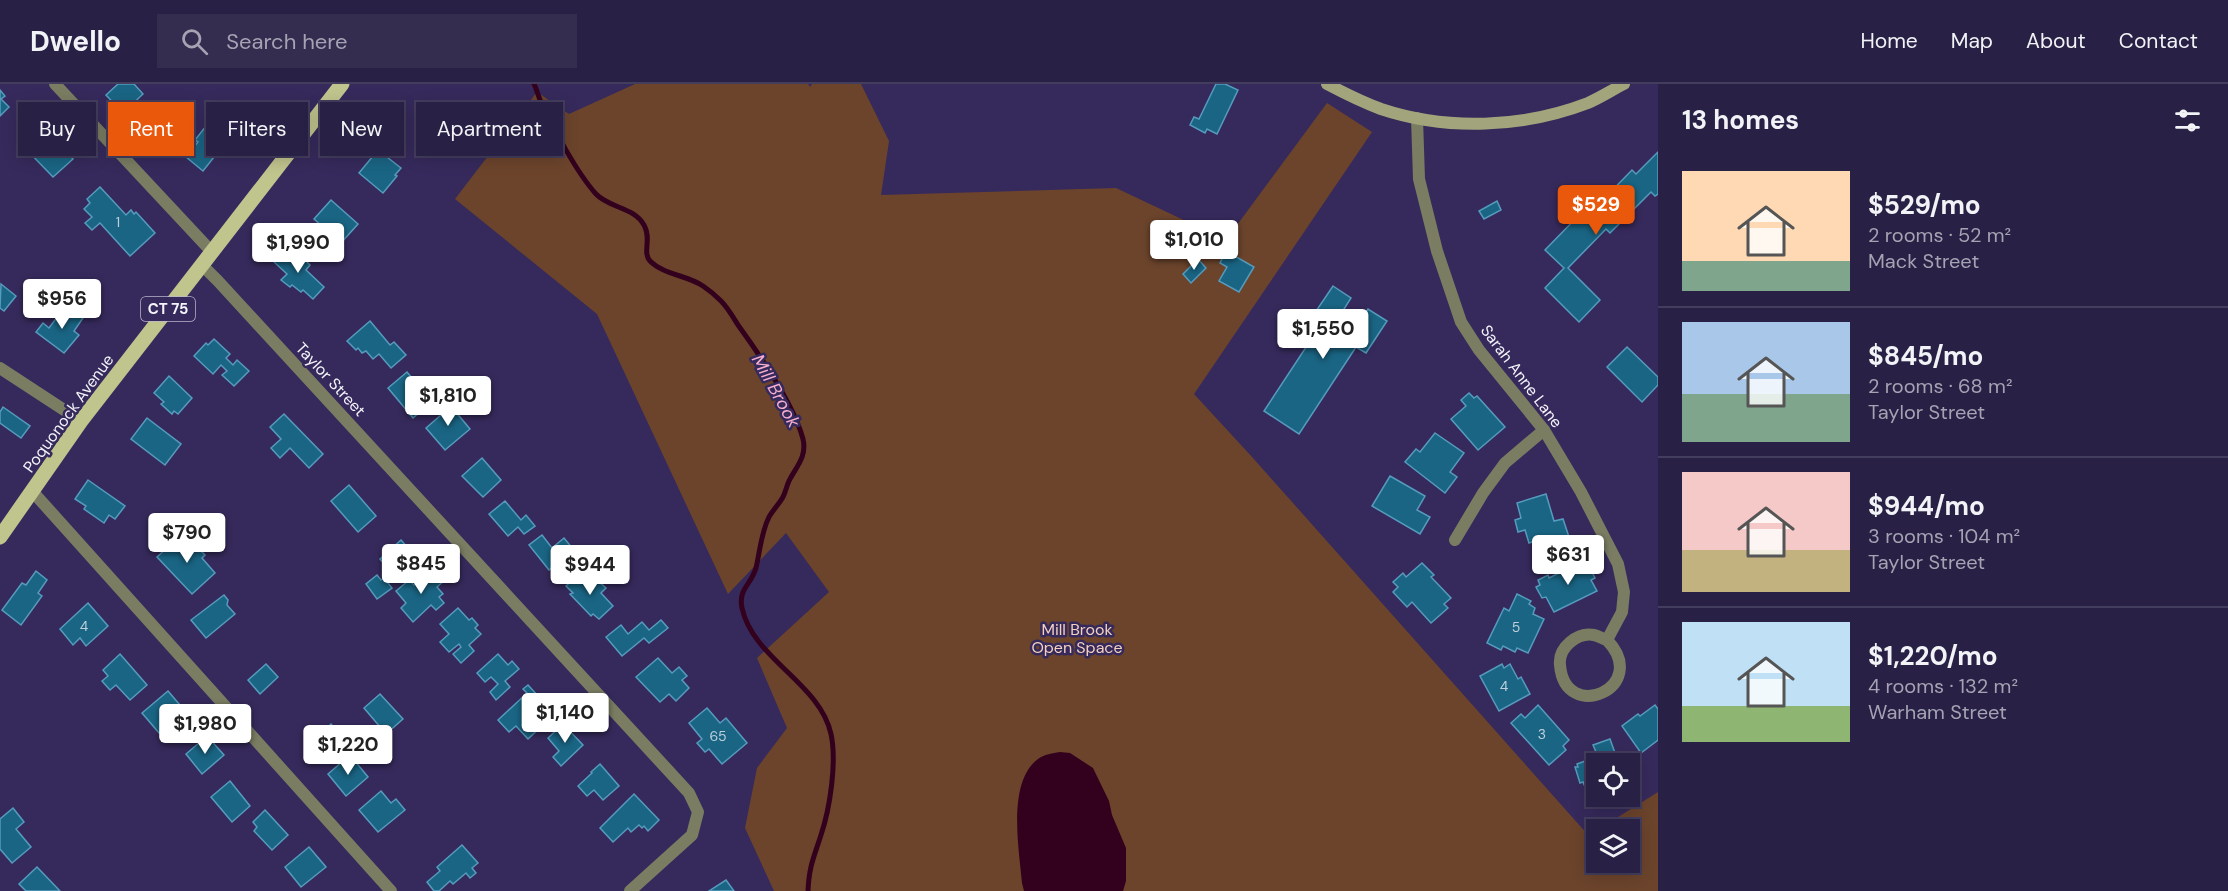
<!DOCTYPE html>
<html lang="en">
<head>
<meta charset="utf-8">
<style>
	body { margin:0; font-family:"DM Sans",sans-serif; background:#342d50; color:#f1f3f6; height:100vh; display:flex; flex-direction:column; font-size:22px; white-space:nowrap }
	* { box-sizing:border-box; margin:0 }
	p { font-size:20px; color:#a5a3b3 }
	.icon { flex:none; width:33px; height:33px; fill:none; stroke:currentColor; stroke-width:2; stroke-linecap:round; stroke-linejoin:round }
	.map { position:relative; flex:1; overflow:hidden }
	.details { display:flex; flex-direction:column; background:#282045; width:570px }
	.details>* { flex:none }
	.banner { position:absolute; left:18px; top:18px; width:570px; height:54px; display:flex; gap:12px }
	.controls { position:absolute; left:1586px; top:669px; display:grid; gap:12px }
	.controls a { display:grid; place-items:center; width:54px; height:54px; border-radius:0px; background:#282045; box-shadow:0 3px 15px #0003,0 0 0 2px #443e5e; font-size:30px }
	.price { position:absolute; translate:-50% -51px; padding:0 14px; border-radius:6px; background:#fff; color:#222; font-size:20px; line-height:39px; filter:drop-shadow(0 2px 3px #0008) }
	.price::after { content:''; position:absolute; left:50%; top:36px; width:18px; height:14px; margin-left:-9px; background:inherit; clip-path:polygon(0 0,100% 0,50% 100%) }
	.price.selected { background:#ea580c; color:#fff }
	ul { padding:0; list-style:none }
	li { display:flex; align-items:center; gap:18px; height:150px; padding:0 24px }
	li+li { border-top:2px solid #443e5e }
	li span { display:grid; place-items:center; flex:none; width:168px; height:120px; border-radius:0px; color:#555 }
	li>.icon { margin-inline-start:auto }
	span .icon { width:72px; height:72px; fill:#fffc; stroke-width:1 }
	li b { font-size:26px }
	h2 { display:flex; justify-content:space-between; align-items:center; height:72px; padding:0 24px; font-size:26px }
	.chip { padding:0 21px; border-radius:0px; background:#282045; box-shadow:0 3px 15px #0003,0 0 0 2px #443e5e; font-size:21px; line-height:54px }
	.chip.selected { background:#ea580c; color:#fff }
	header { display:flex; align-items:center; gap:36px; box-sizing:border-box; height:84px; padding:0 30px; background:#282045; border-bottom:2px solid #443e5e }
	header strong { font-size:28px }
	nav { display:flex; gap:33px; margin-inline-start:auto; font-size:21px }
	.search { width:420px; height:54px; background:#342d50; display:flex; align-items:center; gap:15px; box-sizing:border-box; padding:0 21px; border-radius:0px; color:#a5a3b3; font-size:22px }
	main { display:flex; flex:1; min-height:0 }
	.map>svg:first-child { display:block }
</style>
</head>
<body>
<header>
<strong>Dwello</strong>
<div class="search"><svg class="icon" aria-label="search" viewBox="0 0 24 24"><circle cx="10" cy="10" r="6"/><path d="M15 15l6 6"/></svg>Search here</div>
<nav><a>Home</a><a>Map</a><a>About</a><a>Contact</a></nav>
</header>
<main>
<div class="map">
<svg width="1658" height="807" viewBox="0 0 1658 807">
	<rect width="100%" height="100%" fill="#362a5c"/>
	<!-- green -->
	<path fill="#6c442c" d="M635,0H808L810,3L812,0H861L889,57L881,111L1116,104L1226,156L1327,19L1372,48L1194,310L1253,374L1589,752L1596,747V778H1629V746L1599,745L1658,708V807H774L745,744L757,684L787,644L757,574L829,508L786,449L728,510L597,230L455,115L537,8L569,30Z"/>
	<!-- water -->
	<path fill="#33011d" d="M1060,668L1070,669L1093,684L1109,717L1112,731L1126,764V797L1123,807H1024L1022,799C1019,764 1006,694 1041,673C1047,670 1054,669 1060,668Z"/>
	<g fill="none" stroke-linecap="round" stroke-linejoin="round">
		<!-- stream -->
		<path stroke="#33011d" stroke-width="5" d="M534,0C537,6 538,12 541,18C553,44 577,89 596,110C609,124 634,123 644,141C652,155 642,168 650,177C664,191 687,191 703,202C709,206 716,212 721,217C728,224 733,233 738,241C759,270 794,321 803,355C807,372 797,382 790,395C787,400 786,407 783,413C779,420 773,426 769,433C761,449 760,467 756,484C751,501 738,505 742,524C753,575 820,599 831,650C837,678 830,724 821,751C814,773 809,782 808,807"/>
	</g>
	<!-- building -->
	<g fill="#1a6584" stroke="#569bbd" stroke-width="1.5">
		<path d="M118,0H134L143,10L123,29L106,11Z"/>
		<path d="M1216,0H1225L1238,6L1217,50L1207,45L1205,49L1190,41L1194,33L1199,35Z"/>
		<path d="M0,6L5,12L1,15L9,23L0,32Z"/>
		<path d="M221,23L241,39L203,87L186,73L198,58L195,56Z"/>
		<path d="M44,45L73,75L53,93L24,63Z"/>
		<path d="M378,66L401,84L395,91L397,92L383,109L359,89Z"/>
		<path d="M1658,68V110L1655,112L1651,108L1610,149L1606,145L1568,184L1600,216L1579,238L1545,204L1564,184L1545,166L1586,124L1591,128L1632,86L1636,90Z"/>
		<path d="M100,103L126,131L131,126L134,130L136,128L155,149L130,172L100,139L92,146L85,139L92,133L84,125L90,119L87,115Z"/>
		<path d="M331,116L358,140L341,159L314,135Z"/>
		<path d="M1497,117L1501,126L1484,135L1479,127Z"/>
		<path d="M285,164L295,174L299,170L310,181L306,186L324,203L313,215L303,206L301,208L292,201L290,203L281,196L287,190L273,177Z"/>
		<path d="M1226,167L1254,183L1239,208L1219,197L1227,183L1220,179Z"/>
		<path d="M1198,175L1206,184L1191,199L1183,190Z"/>
		<path d="M1,200L16,212L4,227L0,224Z"/>
		<path d="M1333,202L1351,214L1344,225L1361,236L1368,225L1387,237L1366,269L1356,263L1299,350L1264,327L1322,239L1312,233Z"/>
		<path d="M66,221L83,234L74,247L79,251L64,269L36,248L43,239L49,244Z"/>
		<path d="M370,237L390,261L394,258L406,271L391,284L379,270L373,275L366,267L362,269L358,264L356,266L347,257Z"/>
		<path d="M214,255L230,270L226,274L233,281L237,276L249,287L234,302L222,291L227,287L221,281L213,290L194,272L206,259L208,261Z"/>
		<path d="M1627,263L1658,293V301L1642,318L1607,283Z"/>
		<path d="M407,288L432,318L413,334L388,304Z"/>
		<path d="M169,292L192,314L178,330L174,327L172,330L161,320L164,318L154,309Z"/>
		<path d="M1469,309L1474,314L1477,312L1505,343L1478,366L1451,335L1466,322L1461,316Z"/>
		<path d="M456,318L460,323L455,327L470,345L445,366L426,344Z"/>
		<path d="M3,323L30,342L21,354L0,339V328Z"/>
		<path d="M284,330L323,370L309,384L290,364L280,374L271,364L281,355L270,343Z"/>
		<path d="M147,334L181,360L165,381L131,355Z"/>
		<path d="M1435,349L1464,369L1450,388L1457,393L1445,409L1405,378L1416,365L1420,368Z"/>
		<path d="M482,374L501,396L483,413L462,392Z"/>
		<path d="M1390,392L1425,412L1417,426L1430,433L1420,450L1372,422Z"/>
		<path d="M88,396L125,422L115,435L109,431L104,439L84,425L86,422L75,415Z"/>
		<path d="M349,401L376,432L358,448L331,417Z"/>
		<path d="M1546,410L1554,437L1563,435L1569,453L1536,463L1535,457L1529,459L1525,446L1518,448L1515,436L1521,434L1517,419Z"/>
		<path d="M505,417L521,436L526,431L535,442L524,450L518,443L508,452L489,430Z"/>
		<path d="M181,451L191,463L194,460L205,471L202,474L215,489L192,510L157,473Z"/>
		<path d="M542,451L552,464L564,454L578,471L561,485L557,480L549,486L529,461Z"/>
		<path d="M401,456L415,472L394,491L380,475Z"/>
		<path d="M1586,476L1595,494L1591,496L1597,507L1554,528L1546,513L1542,514L1536,503L1540,501L1538,496L1548,491L1549,494Z"/>
		<path d="M1422,479L1434,491L1431,493L1451,514L1444,520L1448,524L1431,539L1412,518L1407,523L1393,508L1398,503L1393,498L1403,489L1406,493Z"/>
		<path d="M36,487L47,496L38,509L42,512L21,541L2,526L22,499L26,501Z"/>
		<path d="M441,488L447,494L437,503L443,510L439,513L444,519L436,526L431,521L413,538L401,524L406,519L396,507L409,496L414,501L426,489L432,496Z"/>
		<path d="M582,488L594,501L598,497L606,504L601,509L613,522L599,535L593,530L591,532L570,510L573,509L566,502Z"/>
		<path d="M377,491L381,496L384,494L392,504L377,515L366,500Z"/>
		<path d="M1517,510L1531,517L1529,520L1535,524L1533,530L1544,535L1528,569L1517,564L1515,568L1503,562L1501,566L1487,559L1504,524L1509,527Z"/>
		<path d="M224,511L228,516L227,521L235,530L206,554L191,536Z"/>
		<path d="M88,519L108,542L86,562L80,554L73,561L60,545Z"/>
		<path d="M458,524L469,536L472,534L478,541L475,544L481,550L469,561L474,567L461,579L453,570L461,563L459,560L449,568L440,558L449,550L440,540Z"/>
		<path d="M661,536L668,544L649,559L644,554L622,572L606,553L621,541L628,550L642,538L649,546Z"/>
		<path d="M120,570L147,601L130,616L116,601L110,606L102,597L108,592L103,586Z"/>
		<path d="M498,570L508,581L512,577L519,585L505,597L510,603L496,616L490,608L498,600L491,593L485,598L477,589Z"/>
		<path d="M658,574L672,589L679,583L687,592L682,596L689,604L676,617L669,610L660,618L636,593Z"/>
		<path d="M266,580L278,593L260,610L248,596Z"/>
		<path d="M1502,580L1504,584L1510,580L1518,595L1521,593L1530,610L1499,627L1480,592Z"/>
		<path d="M528,601L550,625L539,635L544,640L528,655L516,642L509,648L498,636L527,609L523,605Z"/>
		<path d="M168,607L185,627L159,649L142,629Z"/>
		<path d="M380,610L403,635L386,650L364,624Z"/>
		<path d="M1538,621L1569,656L1563,662L1566,666L1549,681L1511,639L1521,630L1525,634Z"/>
		<path d="M1655,621L1658,625V656L1641,669L1622,642L1638,630L1640,632Z"/>
		<path d="M707,624L720,639L726,634L747,659L722,680L709,665L705,668L697,659L702,655L689,639Z"/>
		<path d="M331,640L344,655L320,675L307,661Z"/>
		<path d="M563,640L583,661L561,682L553,673L559,667L548,654Z"/>
		<path d="M207,652L224,671L202,690L186,670Z"/>
		<path d="M1610,655L1619,680H1596V707L1588,710L1583,698L1580,699L1575,683H1578L1577,680L1588,676L1586,672L1596,668L1593,661Z"/>
		<path d="M350,671L368,693L346,712L328,690Z"/>
		<path d="M600,680L619,702L603,716L594,706L587,712L578,702L592,689L591,688Z"/>
		<path d="M230,697L250,722L232,738L211,713Z"/>
		<path d="M381,707L391,719L396,715L405,726L378,748L359,726Z"/>
		<path d="M634,710L659,736L648,747L644,742L642,744L639,741L631,748L628,744L613,758L600,744Z"/>
		<path d="M13,724L24,738L16,745L31,763L12,779L0,765V735Z"/>
		<path d="M265,726L288,751L272,766L254,747L257,743L253,738Z"/>
		<path d="M462,761L478,779L472,784L476,789L470,794L466,789L453,800L450,797L439,807H434L427,798L440,787L437,783Z"/>
		<path d="M309,763L326,783L301,803L285,783Z"/>
		<path d="M37,783L60,807H26L19,800Z"/>
		<path d="M726,796L734,807H709Z"/>
	</g>
	<g fill="none" stroke-linecap="round" stroke-linejoin="round">
		<!-- street -->
		<g stroke="#7a7d62" stroke-width="12">
			<path d="M55,0L212,168"/>
			<path d="M1417,34L1419,95L1437,167L1461,238L1479,266L1544,346L1581,408L1618,480L1624,508L1622,528L1607,556C1603,555 1599,552 1594,551C1578,548 1558,563 1560,581C1565,641 1652,603 1607,556"/>
			<path d="M202,181L218,197L689,709L698,728L692,751L630,807"/>
			<path d="M0,284L81,337"/>
			<path d="M33,408L391,807"/>
			<path d="M1455,456L1483,409L1505,379L1544,346"/>
		</g>
		<!-- secondary -->
		<path stroke="#a2a57b" stroke-width="12" d="M1327,0C1344,9 1362,18 1381,25C1447,47 1523,44 1588,19C1600,14 1612,6 1624,0"/>
		<!-- primary -->
		<path stroke="#c0c48d" stroke-width="15" d="M0,453L81,337L342,0"/>
	</g>
	<g text-anchor="middle" stroke-width="5" stroke-linejoin="round" paint-order="stroke">
		<!-- number labels -->
		<g font-size="14" fill="#bed0dc">
			<text x="118" y="143">1</text>
			<text x="84" y="547">4</text>
			<text x="1516" y="548">5</text>
			<text x="1504" y="607">4</text>
			<text x="1542" y="655">3</text>
			<text x="718" y="657">65</text>
		</g>
		<!-- shield labels -->
		<rect fill="#362a5c" stroke="#bbb7cb" stroke-width="1.5" x="141" y="213" width="54" height="24" rx="4.5"/>
		<g font-size="15" font-weight="bold" fill="#f4f4fa">
			<text x="168" y="230">CT 75</text>
		</g>
		<!-- street labels -->
		<g font-size="16" fill="#f4f4fa" stroke="#362a5c">
			<text transform="translate(1522 292) rotate(53)" y="6">Sarah Anne Lane</text>
			<text transform="translate(331 295) rotate(47)" y="6">Taylor Street</text>
			<text transform="translate(68 329) rotate(-54)" y="6">Poquonock Avenue</text>
		</g>
		<!-- park labels -->
		<g font-size="16" fill="#f4d1be" stroke="#362a5c">
			<text x="1077" y="551">Mill Brook<tspan x="1077" dy="18">Open Space</tspan></text>
		</g>
		<!-- water labels -->
		<g font-size="18" font-style="italic" fill="#f7afcf" stroke="#362a5c">
			<text transform="translate(776 307) rotate(61)" y="6">Mill Brook</text>
		</g>
	</g>
</svg>
<div class="controls">
<a><svg class="icon" aria-label="locate" viewBox="0 0 24 24"><circle cx="12" cy="12" r="6"/><path d="M12 2v4M12 18v4M2 12h4M18 12h4"/></svg></a>
<a><svg class="icon" aria-label="layers" viewBox="0 0 24 24"><path d="M12 4l9 5-9 5-9-5zM3 14l9 5 9-5"/></svg></a>
</div>
<b class="price selected" style="left:1596px;top:152px">$529</b>
<b class="price" style="left:1194px;top:187px">$1,010</b>
<b class="price" style="left:298px;top:190px">$1,990</b>
<b class="price" style="left:62px;top:246px">$956</b>
<b class="price" style="left:1323px;top:276px">$1,550</b>
<b class="price" style="left:448px;top:343px">$1,810</b>
<b class="price" style="left:187px;top:480px">$790</b>
<b class="price" style="left:1568px;top:502px">$631</b>
<b class="price" style="left:421px;top:511px">$845</b>
<b class="price" style="left:590px;top:512px">$944</b>
<b class="price" style="left:565px;top:660px">$1,140</b>
<b class="price" style="left:205px;top:671px">$1,980</b>
<b class="price" style="left:348px;top:692px">$1,220</b>
<div class="banner">
<a class="chip">Buy</a>
<a class="chip selected">Rent</a>
<a class="chip">Filters</a>
<a class="chip">New</a>
<a class="chip">Apartment</a>
</div>
</div>
<section class="details">
<h2>13 homes<svg class="icon" aria-label="filters" viewBox="0 0 24 24"><path d="M4 7h16M4 17h16"/><circle cx="9" cy="7" r="2"/><circle cx="15" cy="17" r="2"/></svg></h2>
<ul>
<li><span style="background:linear-gradient(#ffd9b3 75%,#7fa58c 0)"><svg class="icon" aria-label="home" viewBox="0 0 24 24"><path d="M3 11l9-7 9 7M6 9v11h12V9"/></svg></span><div><b>$529/mo</b><p>2 rooms · 52 m²</p><p>Mack Street</p></div></li>
<li><span style="background:linear-gradient(#a9c7e8 60%,#7fa58c 0)"><svg class="icon" aria-label="home" viewBox="0 0 24 24"><path d="M3 11l9-7 9 7M6 9v11h12V9"/></svg></span><div><b>$845/mo</b><p>2 rooms · 68 m²</p><p>Taylor Street</p></div></li>
<li><span style="background:linear-gradient(#f6c9c9 65%,#c2b280 0)"><svg class="icon" aria-label="home" viewBox="0 0 24 24"><path d="M3 11l9-7 9 7M6 9v11h12V9"/></svg></span><div><b>$944/mo</b><p>3 rooms · 104 m²</p><p>Taylor Street</p></div></li>
<li><span style="background:linear-gradient(#bfe0f5 70%,#8fb573 0)"><svg class="icon" aria-label="home" viewBox="0 0 24 24"><path d="M3 11l9-7 9 7M6 9v11h12V9"/></svg></span><div><b>$1,220/mo</b><p>4 rooms · 132 m²</p><p>Warham Street</p></div></li>
</ul>
</section>
</main>
</body>
</html>
